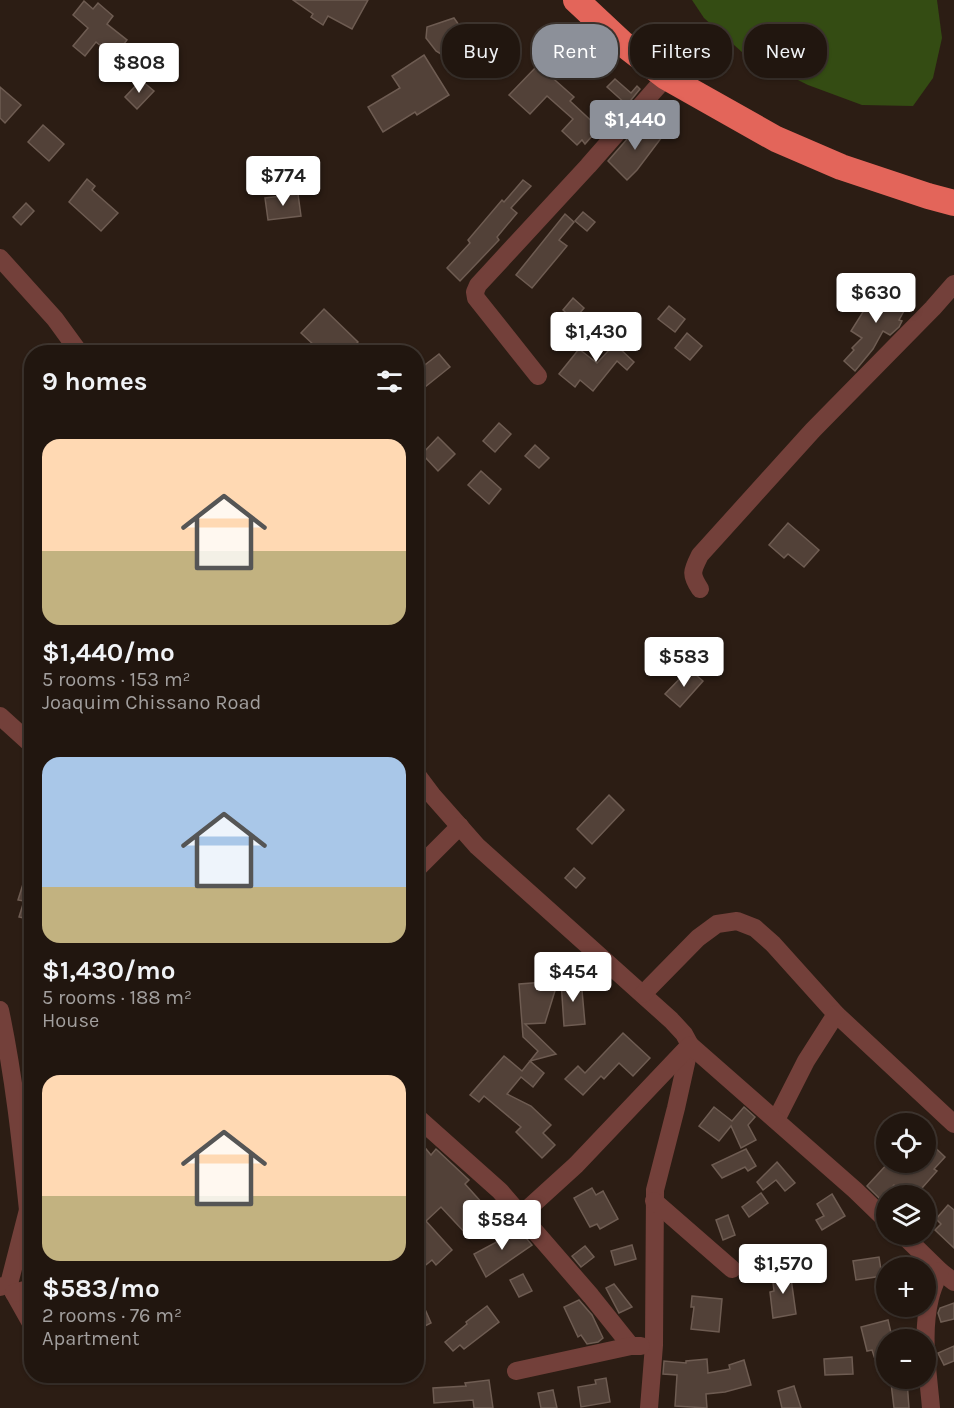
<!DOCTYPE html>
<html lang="en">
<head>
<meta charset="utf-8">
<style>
	body { margin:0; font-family:Karla,sans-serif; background:#2d231d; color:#f1f3f6; height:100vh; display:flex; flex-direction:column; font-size:22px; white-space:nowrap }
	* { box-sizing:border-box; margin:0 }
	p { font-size:20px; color:#a29f9e }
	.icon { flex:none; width:33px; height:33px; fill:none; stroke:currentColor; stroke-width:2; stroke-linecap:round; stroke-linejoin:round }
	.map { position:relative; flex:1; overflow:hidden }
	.drawer { position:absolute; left:24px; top:345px; width:400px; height:1038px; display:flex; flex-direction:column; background:#21160f; border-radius:24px; box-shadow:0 2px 4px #0004,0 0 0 2px #3e352f }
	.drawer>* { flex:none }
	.top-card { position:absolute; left:442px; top:24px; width:422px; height:54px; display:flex; gap:12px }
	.controls { position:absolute; left:876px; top:1113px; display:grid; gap:12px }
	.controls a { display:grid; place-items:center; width:60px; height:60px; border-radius:50%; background:#21160f; box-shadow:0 2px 4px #0004,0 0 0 2px #3e352f; font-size:30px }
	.price { position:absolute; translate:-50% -51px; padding:0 14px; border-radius:6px; background:#fff; color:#222; font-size:20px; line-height:39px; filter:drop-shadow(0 2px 3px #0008) }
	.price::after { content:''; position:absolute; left:50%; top:36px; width:18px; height:14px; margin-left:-9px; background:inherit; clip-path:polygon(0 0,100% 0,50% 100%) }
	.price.on { background:#8c9099; color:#fff }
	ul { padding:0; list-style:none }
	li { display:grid; align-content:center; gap:12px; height:318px; padding:0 18px }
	li span { display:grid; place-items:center; height:186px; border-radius:18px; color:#555 }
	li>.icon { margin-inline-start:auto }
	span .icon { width:108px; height:108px; fill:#fffc; stroke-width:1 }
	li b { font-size:26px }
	h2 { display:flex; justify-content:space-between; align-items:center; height:72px; padding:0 18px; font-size:26px }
	.tag { padding:0 21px; border-radius:24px; background:#21160f; box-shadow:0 2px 4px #0004,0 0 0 2px #3e352f; font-size:21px; line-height:54px }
	.tag.on { background:#8c9099; color:#fff }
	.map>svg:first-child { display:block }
</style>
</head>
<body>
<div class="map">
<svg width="954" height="1408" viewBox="0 0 954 1408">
	<rect width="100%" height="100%" fill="#2c1d14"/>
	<!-- green -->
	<path fill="#344c13" d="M692,0H937L942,38L933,78L913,106L862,105L808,85L743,53L704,18Z"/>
	<!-- building -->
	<g fill="#524138" stroke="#6e5c52" stroke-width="1.5">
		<path d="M293,0H368L352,29L328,16L323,25L311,17L313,14Z"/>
		<path d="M84,1L93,9L98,3L113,16L107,24L127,40L114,57L96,42L85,56L73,46L88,28L73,15Z"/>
		<path d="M454,18L459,25L456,30L468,47L449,59L436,51L426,38L427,27Z"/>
		<path d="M424,55L449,95L417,115L415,112L383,132L368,107L400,88L392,76Z"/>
		<path d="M538,65L574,97L570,101L599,128L585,144L582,140L577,145L562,131L573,119L547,96L530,114L509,95Z"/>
		<path d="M615,79L631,93L637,86L640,89L627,105L607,87Z"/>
		<path d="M141,80L154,91L137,109L125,97Z"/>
		<path d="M0,87L21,105L5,123L0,118Z"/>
		<path d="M642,122L662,137L637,170L627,180L608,161Z"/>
		<path d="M43,125L64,144L49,161L28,142Z"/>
		<path d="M87,179L95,186L92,190L118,213L101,231L69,202Z"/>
		<path d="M523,180L531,186L511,208L517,213L497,237L499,240L460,281L447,268L470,243L468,240L502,200L504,202Z"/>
		<path d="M298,194L301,216L268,220L265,198Z"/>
		<path d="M26,203L34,211L21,225L13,217Z"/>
		<path d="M583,212L595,222L587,231L575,221Z"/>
		<path d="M565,214L574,222L559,240L567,246L532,288L516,275Z"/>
		<path d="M888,288L910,300L899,320L902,321L899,327L890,335L883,331L873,349L855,371L844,361L854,350L852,348L862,338L851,331L873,296L880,300Z"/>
		<path d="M573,298L584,308L574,320L563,310Z"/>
		<path d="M669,306L685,319L675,332L658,319Z"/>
		<path d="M324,309L358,342L348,352H311L316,347L301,333Z"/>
		<path d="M608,327L623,339L617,346L634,362L627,370L617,361L593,391L580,380L575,387L559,374L579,349L597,363L610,349L598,339Z"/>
		<path d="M687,333L702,346L690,360L675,348Z"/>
		<path d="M439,354L450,367L425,387L417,376V371Z"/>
		<path d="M499,423L511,434L495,452L483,441Z"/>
		<path d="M438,437L455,454L438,471L422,454Z"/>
		<path d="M535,445L549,458L539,468L525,456Z"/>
		<path d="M481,471L501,489L489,504L468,485Z"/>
		<path d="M788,523L819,550L804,567L788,554L784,558L769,545Z"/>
		<path d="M689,669L703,681L680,707L665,694Z"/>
		<path d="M609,795L624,810L592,844L577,829Z"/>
		<path d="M574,868L585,878L576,888L565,878Z"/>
		<path d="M23,884L32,885V920L19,917L24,901L18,900Z"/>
		<path d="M581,979L585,1024L564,1026L561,981Z"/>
		<path d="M558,981L545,1023L525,1024L556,1054L530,1061L544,1073L533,1087L521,1077L507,1094L531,1106L551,1125L543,1133L555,1145L542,1158L516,1132L521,1127L484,1096L479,1102L470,1095L504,1056L522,1071L538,1051L523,1037L519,984Z"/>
		<path d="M623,1033L650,1058L633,1076L619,1063L604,1079L601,1076L583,1095L565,1079L578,1066L585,1073Z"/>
		<path d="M714,1107L732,1121L744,1107L755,1117L748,1125L756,1140L741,1148L731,1126L719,1141L699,1126Z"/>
		<path d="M417,1138L431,1155L436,1149L469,1180L465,1184L492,1214L468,1236L441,1207L426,1221L452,1250L436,1265L432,1260L417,1272Z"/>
		<path d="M926,1139L945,1157L934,1169L937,1171L915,1196H905L894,1185L881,1200L867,1186L889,1162H926Z"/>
		<path d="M746,1149L756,1166L748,1171L745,1167L722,1178L712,1165Z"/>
		<path d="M777,1162L795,1183L785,1191L776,1180L763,1190L757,1182Z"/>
		<path d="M592,1188L596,1195L603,1191L618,1219L600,1229L597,1224L590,1227L574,1198Z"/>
		<path d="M761,1193L768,1203L749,1217L742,1207Z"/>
		<path d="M832,1194L845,1216L822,1230L816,1220L824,1216L817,1204Z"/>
		<path d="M948,1205L954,1210V1248L935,1230L941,1224L936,1219Z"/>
		<path d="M728,1215L735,1235L723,1240L716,1220Z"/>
		<path d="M516,1226L532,1245L486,1277L474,1254L506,1237L504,1234Z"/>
		<path d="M632,1245L636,1259L615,1265L611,1251Z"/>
		<path d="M585,1246L594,1257L581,1267L572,1256Z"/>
		<path d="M879,1257L882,1276L856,1280L853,1261Z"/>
		<path d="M790,1271L796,1314L773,1318L770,1292L774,1291L772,1274Z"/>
		<path d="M523,1274L532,1291L519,1297L510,1280Z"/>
		<path d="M614,1284L632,1307L619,1313L606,1288Z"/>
		<path d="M417,1291L431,1323L417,1330Z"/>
		<path d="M692,1296L722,1299L719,1332L691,1329L694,1307H691Z"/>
		<path d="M579,1300L592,1315L603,1338L598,1342L587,1344L581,1335L578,1337L564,1307Z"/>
		<path d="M954,1303V1319L941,1322L938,1313L940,1308Z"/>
		<path d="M487,1306L499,1322L464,1349L460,1345L453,1351L445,1342L467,1324L466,1322Z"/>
		<path d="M888,1320L892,1337L886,1338V1359L876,1362L872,1350L867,1351L861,1327Z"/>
		<path d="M954,1346V1361L944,1365L938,1353Z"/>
		<path d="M852,1357L853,1374L825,1375L824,1359Z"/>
		<path d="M707,1359L708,1373L730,1369L729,1365L744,1360L751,1385L725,1392L706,1394L707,1408L675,1406L677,1375L663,1374L664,1361L686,1363V1361Z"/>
		<path d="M606,1378L610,1402L581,1407L578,1387L596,1384L595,1380Z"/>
		<path d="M489,1380L493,1408H474L473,1400L434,1403L433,1388L466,1386L465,1383Z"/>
		<path d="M907,1381L909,1408H894L891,1383Z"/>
		<path d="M794,1386L801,1408H782L778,1391Z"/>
		<path d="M553,1390L557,1408H541L538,1393Z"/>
	</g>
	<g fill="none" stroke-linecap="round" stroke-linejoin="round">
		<!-- minor -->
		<g stroke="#73403a" stroke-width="18">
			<path d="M0,258L55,319L79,352"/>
			<path d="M538,376L476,298L475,292L478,285L588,166L666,77"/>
			<path d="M700,589C690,574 692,571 700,555L813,430L933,308L954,284"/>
			<path d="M0,716L32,745"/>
			<path d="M417,775L432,795L477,846L671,1020L684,1034L690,1045L676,1108L655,1190L654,1345L649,1408"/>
			<path d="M417,869L460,826"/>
			<path d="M643,994L698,938L717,924L737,921L755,928L773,944L836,1014L954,1124"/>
			<path d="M0,1010C14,1076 21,1143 28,1210"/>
			<path d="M417,1117L500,1191L591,1296L631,1346"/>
			<path d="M776,1120L806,1061L836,1014"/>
			<path d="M654,1201L732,1269"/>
			<path d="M521,1215L576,1165L690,1045L855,1190L886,1220"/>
			<path d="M902,1234L940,1271L954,1282"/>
			<path d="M9,1284L32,1325"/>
			<path d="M0,1287L9,1284L28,1210L32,1203"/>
			<path d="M14,1293L32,1288"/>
			<path d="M516,1371L631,1346H641"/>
			<path d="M931,1408C928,1372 921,1334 930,1298C932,1289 936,1280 940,1271"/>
		</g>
		<!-- highway -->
		<path stroke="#e3655a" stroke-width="26" d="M576,0L622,43L666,77L776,139L841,167L928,196L954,203"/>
	</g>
</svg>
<div class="controls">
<a><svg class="icon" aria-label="locate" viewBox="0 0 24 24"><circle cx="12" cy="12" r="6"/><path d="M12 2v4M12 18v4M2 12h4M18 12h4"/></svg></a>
<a><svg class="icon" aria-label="layers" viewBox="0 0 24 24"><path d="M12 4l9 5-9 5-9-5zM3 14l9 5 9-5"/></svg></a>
<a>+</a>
<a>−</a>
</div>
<b class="price" style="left:139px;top:94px">$808</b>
<b class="price on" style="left:635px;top:151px">$1,440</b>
<b class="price" style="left:283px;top:207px">$774</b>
<b class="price" style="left:876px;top:324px">$630</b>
<b class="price" style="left:596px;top:363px">$1,430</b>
<b class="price" style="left:684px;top:688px">$583</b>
<b class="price" style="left:573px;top:1003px">$454</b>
<b class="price" style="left:502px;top:1251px">$584</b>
<b class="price" style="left:783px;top:1295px">$1,570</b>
<div class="top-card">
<a class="tag">Buy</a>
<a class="tag on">Rent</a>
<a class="tag">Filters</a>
<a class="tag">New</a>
</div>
<section class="drawer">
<h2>9 homes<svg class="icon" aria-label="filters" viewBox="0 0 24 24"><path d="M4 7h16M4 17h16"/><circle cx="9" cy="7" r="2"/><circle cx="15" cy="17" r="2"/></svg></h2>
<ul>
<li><span style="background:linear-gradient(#ffd9b3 60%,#c2b280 0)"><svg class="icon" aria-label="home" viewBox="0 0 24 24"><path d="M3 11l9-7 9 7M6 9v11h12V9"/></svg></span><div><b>$1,440/mo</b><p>5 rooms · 153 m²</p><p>Joaquim Chissano Road</p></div></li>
<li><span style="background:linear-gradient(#a9c7e8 70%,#c2b280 0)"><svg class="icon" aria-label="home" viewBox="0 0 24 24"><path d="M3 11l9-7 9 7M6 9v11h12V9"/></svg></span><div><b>$1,430/mo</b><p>5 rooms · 188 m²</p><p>House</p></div></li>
<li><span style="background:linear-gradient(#ffd9b3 65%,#c2b280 0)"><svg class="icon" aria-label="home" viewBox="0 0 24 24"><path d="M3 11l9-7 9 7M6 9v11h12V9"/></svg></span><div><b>$583/mo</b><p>2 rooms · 76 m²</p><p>Apartment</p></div></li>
</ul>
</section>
</div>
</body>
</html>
